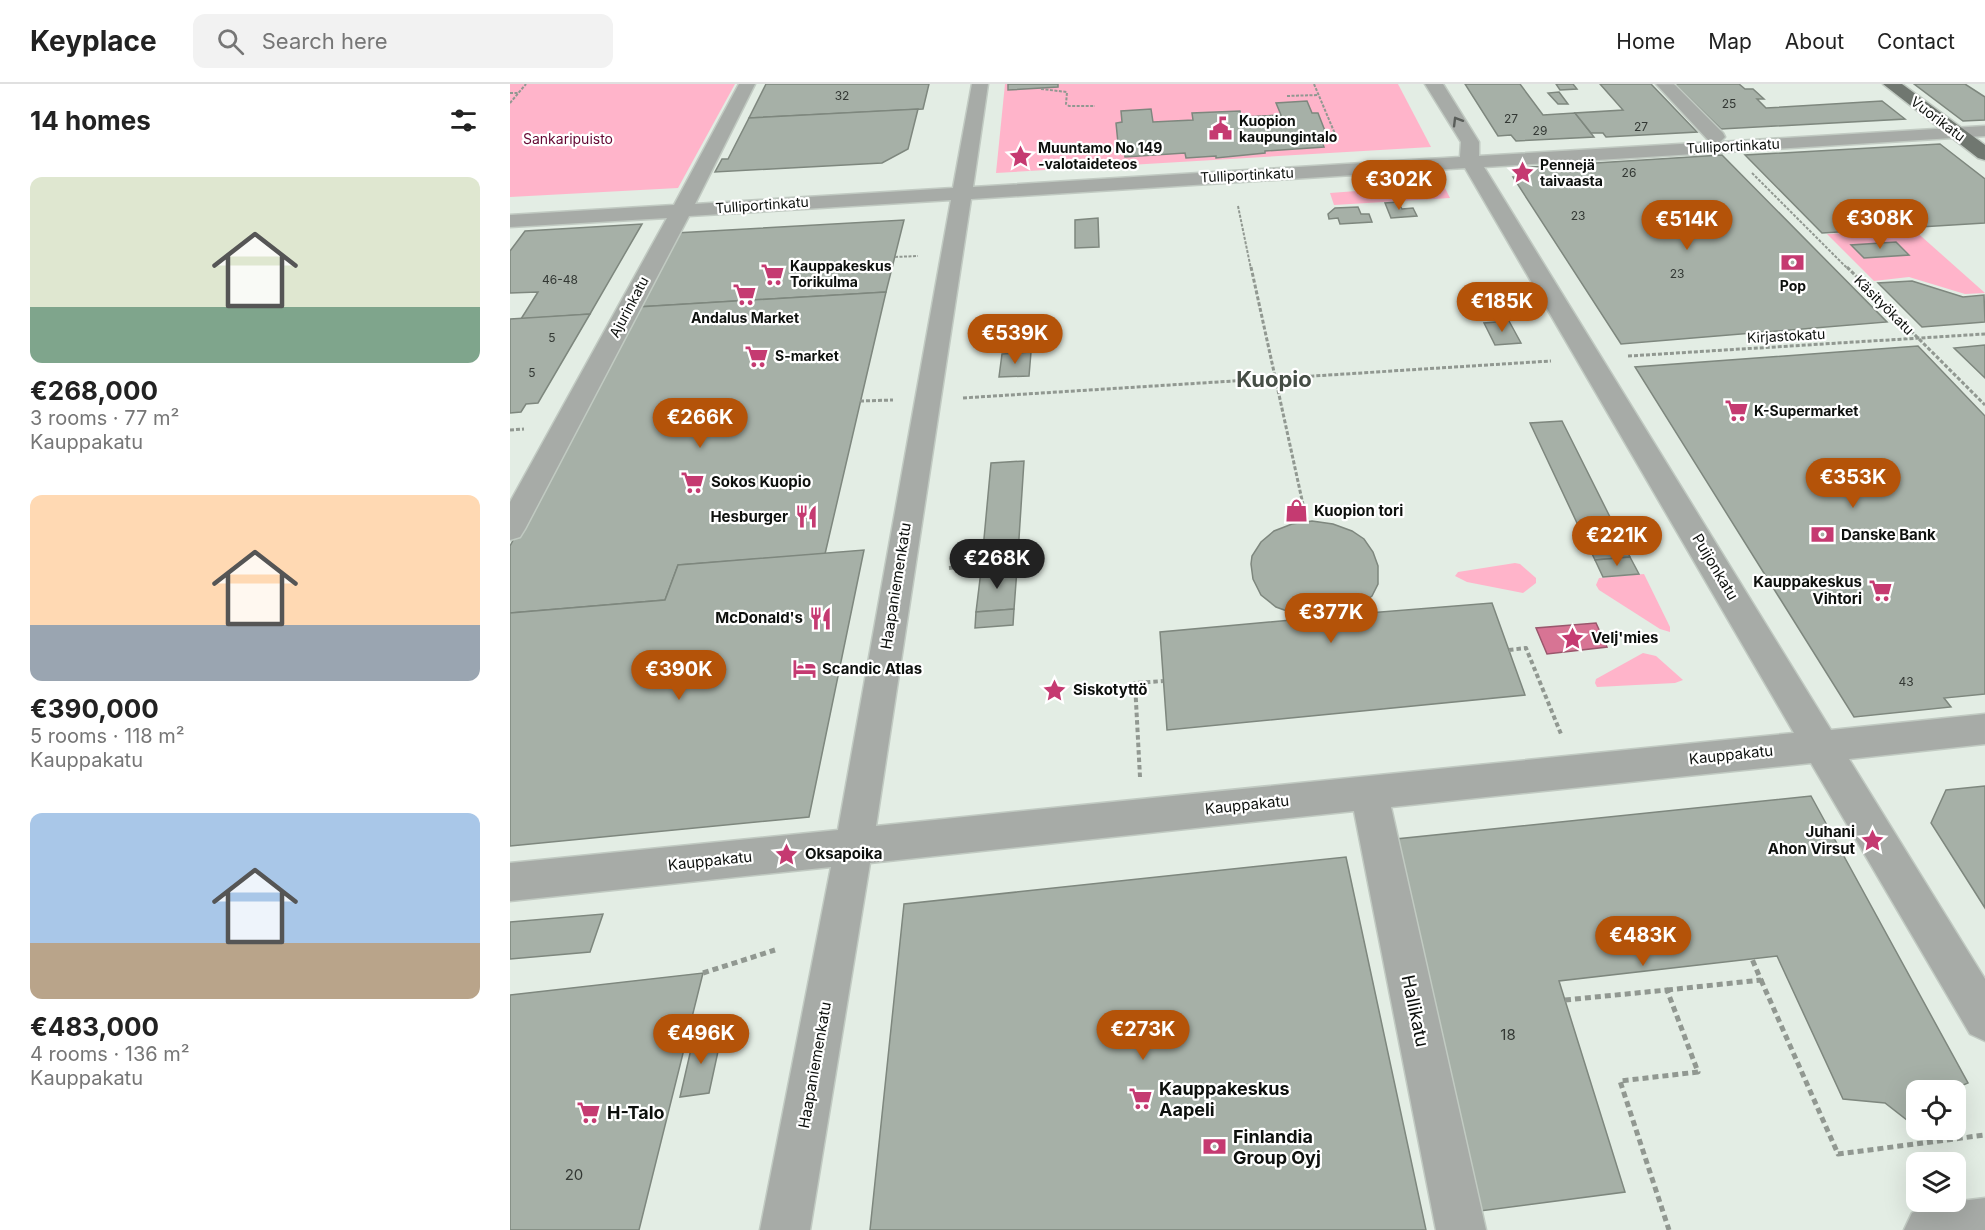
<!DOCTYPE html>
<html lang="en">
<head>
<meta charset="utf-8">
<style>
	body { margin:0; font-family:Inter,sans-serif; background:#f2f2f2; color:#222; height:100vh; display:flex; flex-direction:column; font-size:22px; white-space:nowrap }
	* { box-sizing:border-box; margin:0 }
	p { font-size:20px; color:#767676 }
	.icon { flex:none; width:33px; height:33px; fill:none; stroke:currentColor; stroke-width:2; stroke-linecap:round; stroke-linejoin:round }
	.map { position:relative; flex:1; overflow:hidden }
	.details { display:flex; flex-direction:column; background:#fff; width:510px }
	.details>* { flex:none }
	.controls { position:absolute; left:1396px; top:996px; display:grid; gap:12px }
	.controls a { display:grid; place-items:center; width:60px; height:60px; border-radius:12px; background:#fff; box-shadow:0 6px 24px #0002; font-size:30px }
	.price { position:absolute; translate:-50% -51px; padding:0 14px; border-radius:21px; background:#b45309; color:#fff; font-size:20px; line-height:39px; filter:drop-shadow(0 2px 3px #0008) }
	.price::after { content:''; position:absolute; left:50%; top:36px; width:18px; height:14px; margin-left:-9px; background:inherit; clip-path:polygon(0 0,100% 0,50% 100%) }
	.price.active { background:#222; color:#fff }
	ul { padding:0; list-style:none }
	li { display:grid; align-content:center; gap:12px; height:318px; padding:0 30px }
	li span { display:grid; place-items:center; height:186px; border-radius:12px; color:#555 }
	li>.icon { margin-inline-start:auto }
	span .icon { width:108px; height:108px; fill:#fffc; stroke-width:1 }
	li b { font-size:26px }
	h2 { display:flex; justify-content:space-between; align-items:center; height:72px; padding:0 30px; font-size:26px }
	header { display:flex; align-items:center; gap:36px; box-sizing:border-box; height:84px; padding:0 30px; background:#fff; border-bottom:2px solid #e0e0e0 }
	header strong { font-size:28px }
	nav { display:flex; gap:33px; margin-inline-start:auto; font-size:21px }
	.search { width:420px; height:54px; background:#f2f2f2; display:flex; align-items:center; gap:15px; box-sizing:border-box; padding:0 21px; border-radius:12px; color:#767676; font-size:22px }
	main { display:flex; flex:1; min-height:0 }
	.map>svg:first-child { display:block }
</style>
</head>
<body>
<header>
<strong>Keyplace</strong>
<div class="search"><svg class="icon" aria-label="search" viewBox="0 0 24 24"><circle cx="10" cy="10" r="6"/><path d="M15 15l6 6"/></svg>Search here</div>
<nav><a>Home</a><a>Map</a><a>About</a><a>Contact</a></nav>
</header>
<main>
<section class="details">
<h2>14 homes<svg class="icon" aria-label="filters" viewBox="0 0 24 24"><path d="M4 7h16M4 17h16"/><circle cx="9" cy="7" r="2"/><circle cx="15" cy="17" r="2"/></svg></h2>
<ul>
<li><span style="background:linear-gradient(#dfe7d0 70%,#7fa58c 0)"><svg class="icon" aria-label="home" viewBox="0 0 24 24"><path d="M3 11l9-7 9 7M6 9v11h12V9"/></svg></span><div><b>€268,000</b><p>3 rooms · 77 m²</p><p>Kauppakatu</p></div></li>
<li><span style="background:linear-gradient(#ffd9b3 70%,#9aa5b1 0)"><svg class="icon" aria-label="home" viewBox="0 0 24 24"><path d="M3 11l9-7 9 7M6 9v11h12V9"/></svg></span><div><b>€390,000</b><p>5 rooms · 118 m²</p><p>Kauppakatu</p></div></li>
<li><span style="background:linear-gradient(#a9c7e8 70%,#b9a48a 0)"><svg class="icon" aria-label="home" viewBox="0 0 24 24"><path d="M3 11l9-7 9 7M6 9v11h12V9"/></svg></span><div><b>€483,000</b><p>4 rooms · 136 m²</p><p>Kauppakatu</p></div></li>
</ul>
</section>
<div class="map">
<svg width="1475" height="1146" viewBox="0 0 1475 1146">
	<rect width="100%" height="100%" fill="#e3ede4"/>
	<!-- green -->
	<g fill="#ffb4ca">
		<path d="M0,0H225L168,104L0,113Z"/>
		<path d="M495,0H888L921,63L486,89Z"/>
		<path d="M927,101L935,104L940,114L824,121L820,109Z"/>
		<path d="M1403,145L1475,209L1455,210L1399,193L1364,197L1317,150Z"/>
		<path d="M1005,479L1010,480L1026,494V499L1013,509L957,498L945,492L948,488Z"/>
		<path d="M1134,490L1160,543V548L1150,545L1089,506L1086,501L1089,494Z"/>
		<path d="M1133,569L1146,572L1173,596L1165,599L1087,603L1085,599L1086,595Z"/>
	</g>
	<!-- water -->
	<path fill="#d77494" stroke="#9a566c" stroke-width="1.5" d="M1086,539L1097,563L1037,570L1026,544Z"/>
	<!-- building -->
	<g fill="#a6b0a7" stroke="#7e877e" stroke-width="1.5">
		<path d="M256,0H419L413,25L239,34Z"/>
		<path d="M498,0H548V3L498,6Z"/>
		<path d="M955,0H1010L1033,31L1065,29L1084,53L1006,57L1001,51L988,52Z"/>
		<path d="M1046,0H1063L1067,5L1050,6Z"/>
		<path d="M1090,0H1141L1187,48L1096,53L1093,49H1081L1065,29L1113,26Z"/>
		<path d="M1165,0H1229L1235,5H1243L1254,15H1247L1256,24L1372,17L1395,35L1211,45Z"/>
		<path d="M1404,0H1455L1475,13V36L1453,37Z"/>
		<path d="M1049,8L1058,20H1048L1038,9Z"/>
		<path d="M797,17L802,29H808L817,52H810L814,63L755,67V69L706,74V72L676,74L675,69L615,73L613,59H608L606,39L612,38L611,27L641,25L643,38L683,36L682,29L730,27L731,33L771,31L766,19Z"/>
		<path d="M408,25L398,65L372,79L205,88L212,75H218L239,34Z"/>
		<path d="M1430,60L1475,95V139L1312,149L1235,71Z"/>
		<path d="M1212,71L1377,238L1111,260L1003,93H1014L1008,84Z"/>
		<path d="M888,118L892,125L903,124L907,132L881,134L875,119Z"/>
		<path d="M848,123L851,130H859L862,138L830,140L828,134L819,135L818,130L825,124Z"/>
		<path d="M588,134L589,163L565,164V136Z"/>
		<path d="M394,136L376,208L127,223L165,149Z"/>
		<path d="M132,140L80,230L11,235L28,208L0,209V167L15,147Z"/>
		<path d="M1386,158L1399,171L1354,174L1341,161Z"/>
		<path d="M1402,197L1453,213L1474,211L1475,238L1412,243L1368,199Z"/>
		<path d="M376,208L315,470L168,481L155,516L0,529V462L127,223Z"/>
		<path d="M80,230L28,319L16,320L11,328L0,329V235Z"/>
		<path d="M999,237L1011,259L985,261L974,239Z"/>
		<path d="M1475,261V294L1444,264Z"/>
		<path d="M1408,262L1475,332V610L1434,614L1441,623L1344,633L1125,283Z"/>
		<path d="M521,268L519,292L489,293L492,270Z"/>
		<path d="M1052,337L1102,437L1067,439L1020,339Z"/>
		<path d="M514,377L507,485L471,487L481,379Z"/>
		<path d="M802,437L823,440L842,447L854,455L863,468L868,482V500L862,512L845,525L846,530L982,519L1015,611L657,646L650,548L792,535L791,532L766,523L751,511L743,495L741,480L742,472L751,458L764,447L782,440Z"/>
		<path d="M1102,437L1120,473L1085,476L1067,439Z"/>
		<path d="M354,466L299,733L0,762V529L155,516L168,481Z"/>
		<path d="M1120,473L1129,490L1093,493L1085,476Z"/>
		<path d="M507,485L504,525L466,528L471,487Z"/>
		<path d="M504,525L503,541L465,544L466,528Z"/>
		<path d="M1475,702V824L1421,739L1436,706Z"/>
		<path d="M1301,712L1458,999L1442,1006H1407V1040L1397,1036L1375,1019L1333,1015L1267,872L1049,897L1115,1108L970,1127L886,755Z"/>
		<path d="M836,773L916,1146H360L394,820Z"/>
		<path d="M93,830L80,868L0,875V838Z"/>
		<path d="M193,889L129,1146H0V911Z"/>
		<path d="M212,949L199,1009L170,1013L184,952Z"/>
	</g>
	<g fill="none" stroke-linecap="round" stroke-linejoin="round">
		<defs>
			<g id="minor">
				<path d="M229,0H245L185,120L443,104L462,0H478L463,103L950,73L951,58L915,0H933L969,58V72L1204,58L1199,57L1146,0H1164L1213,49L1215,53L1210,58L1475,42V52L974,83L1321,646L1475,630V660L1339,675L1475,895V957L1460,950L1301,679L881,723L976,1146H926L844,727L360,779L300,1146H250L321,783L0,817V779L328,746L441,116L179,132L15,445L10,453L0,456V418L157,134L0,143V131L164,121ZM955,84L1284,649L366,742L461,115Z"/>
				<path d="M1475,1114V1146H1394L1402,1129L1419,1121Z"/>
			</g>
			<path id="major" d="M1373,0H1392L1475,61V76L1468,74Z"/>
		</defs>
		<!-- minor casing -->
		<use href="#minor" stroke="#c1cac2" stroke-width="3"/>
		<!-- major casing -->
		<use href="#major" stroke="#c1cac2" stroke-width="3"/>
		<!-- path-far3 -->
		<g stroke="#919891" stroke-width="2" stroke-dasharray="3 1.5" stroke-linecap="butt">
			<path d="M804,0L828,57"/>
			<path d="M531,5L557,8L556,20L559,22H585"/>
			<path d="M0,9H9"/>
			<path d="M777,12L808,11"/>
			<path d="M0,19L16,0"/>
			<path d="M1242,89L1338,185"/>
			<path d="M728,122L741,185"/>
			<path d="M385,173L408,172"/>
		</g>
		<!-- path-far2 -->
		<g stroke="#919891" stroke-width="3" stroke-dasharray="4 2" stroke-linecap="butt">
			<path d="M741,183L794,425"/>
			<path d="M1337,183L1475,321"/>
			<path d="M1118,272L1475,250"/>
			<path d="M453,314L1041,277"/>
			<path d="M350,317L383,316"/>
			<path d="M0,346L14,345"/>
		</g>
		<!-- path-far1 -->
		<g stroke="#919891" stroke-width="4" stroke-dasharray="4.5 3" stroke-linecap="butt">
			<path d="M794,424L797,437"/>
			<path d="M439,484L471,481"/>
			<path d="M819,529L841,533"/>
			<path d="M999,566L1016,564L1051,650"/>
			<path d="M630,693L625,599L653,597"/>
		</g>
		<!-- path -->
		<g stroke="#919891" stroke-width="5" stroke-dasharray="6 4" stroke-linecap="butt">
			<path d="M193,889L265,866"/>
			<path d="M1251,896L1328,1070L1475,1051"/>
			<path d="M1157,906L1251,896L1242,875"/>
			<path d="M1055,916L1157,906L1188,988L1110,997L1159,1146"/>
		</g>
		<!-- minor -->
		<use href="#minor" fill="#a7aba7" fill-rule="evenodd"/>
		<!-- major -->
		<use href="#major" fill="#707770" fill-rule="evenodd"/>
	</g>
	<!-- one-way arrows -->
	<defs><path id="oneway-chevron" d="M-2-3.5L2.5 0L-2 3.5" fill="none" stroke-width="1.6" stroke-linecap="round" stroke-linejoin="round" transform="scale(1.5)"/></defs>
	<use stroke="#5a5e5a" href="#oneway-chevron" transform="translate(947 37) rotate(-121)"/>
	<!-- icons -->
	<defs>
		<symbol id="civic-bare" viewBox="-9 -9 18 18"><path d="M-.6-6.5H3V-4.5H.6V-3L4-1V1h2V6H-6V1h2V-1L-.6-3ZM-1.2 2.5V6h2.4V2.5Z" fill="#c53a71" stroke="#fff" stroke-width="2.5" paint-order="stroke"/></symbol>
		<symbol id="sight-bare" viewBox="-9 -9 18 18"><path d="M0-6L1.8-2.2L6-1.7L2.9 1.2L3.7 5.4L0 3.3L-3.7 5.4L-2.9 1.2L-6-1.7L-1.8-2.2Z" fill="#c53a71" stroke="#fff" stroke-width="2.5" paint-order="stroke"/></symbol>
		<symbol id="bank-bare" viewBox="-9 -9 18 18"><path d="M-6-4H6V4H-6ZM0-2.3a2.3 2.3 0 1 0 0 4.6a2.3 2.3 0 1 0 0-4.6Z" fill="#c53a71" stroke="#fff" stroke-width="2.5" paint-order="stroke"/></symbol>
		<symbol id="supermarket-bare" viewBox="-9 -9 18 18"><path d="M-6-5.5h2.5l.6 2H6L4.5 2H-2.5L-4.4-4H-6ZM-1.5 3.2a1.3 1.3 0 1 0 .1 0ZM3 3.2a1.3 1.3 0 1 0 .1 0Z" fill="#c53a71" stroke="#fff" stroke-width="2.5" paint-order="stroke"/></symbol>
		<symbol id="shop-bare" viewBox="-9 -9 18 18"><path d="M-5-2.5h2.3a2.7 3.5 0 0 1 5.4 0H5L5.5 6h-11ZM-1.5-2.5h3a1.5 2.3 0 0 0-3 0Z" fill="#c53a71" stroke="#fff" stroke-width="2.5" paint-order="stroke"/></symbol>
		<symbol id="restaurant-bare" viewBox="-9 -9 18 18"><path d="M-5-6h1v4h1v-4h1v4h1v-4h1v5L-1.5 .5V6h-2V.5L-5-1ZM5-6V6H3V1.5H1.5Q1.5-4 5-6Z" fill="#c53a71" stroke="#fff" stroke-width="2.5" paint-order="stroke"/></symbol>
		<symbol id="hotel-bare" viewBox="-9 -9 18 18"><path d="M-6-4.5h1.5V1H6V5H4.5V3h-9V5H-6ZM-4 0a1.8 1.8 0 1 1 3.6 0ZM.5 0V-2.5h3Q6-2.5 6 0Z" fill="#c53a71" stroke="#fff" stroke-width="2.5" paint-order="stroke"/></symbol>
	</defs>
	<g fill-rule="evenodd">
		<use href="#civic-bare" x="694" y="28" width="33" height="33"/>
		<use href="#sight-bare" x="494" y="56" width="33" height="33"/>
		<use href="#sight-bare" x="996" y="72" width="33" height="33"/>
		<use href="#bank-bare" x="1266" y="162" width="33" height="33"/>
		<use href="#supermarket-bare" x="246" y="174" width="33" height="33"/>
		<use href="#supermarket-bare" x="218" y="194" width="33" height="33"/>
		<use href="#supermarket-bare" x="230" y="256" width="33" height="33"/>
		<use href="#supermarket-bare" x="1210" y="310" width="33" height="33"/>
		<use href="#supermarket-bare" x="166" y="382" width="33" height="33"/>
		<use href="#shop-bare" x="770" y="410" width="33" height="33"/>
		<use href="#restaurant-bare" x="280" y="416" width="33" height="33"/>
		<use href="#bank-bare" x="1296" y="434" width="33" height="33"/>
		<use href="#supermarket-bare" x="1354" y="490" width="33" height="33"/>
		<use href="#restaurant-bare" x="294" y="518" width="33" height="33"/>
		<use href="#sight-bare" x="1046" y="538" width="33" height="33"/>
		<use href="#hotel-bare" x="278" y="568" width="33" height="33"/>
		<use href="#sight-bare" x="528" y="590" width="33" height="33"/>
		<use href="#sight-bare" x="1346" y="740" width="33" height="33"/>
		<use href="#sight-bare" x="260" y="754" width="33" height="33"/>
		<use href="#supermarket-bare" x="614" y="998" width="33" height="33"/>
		<use href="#supermarket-bare" x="62" y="1012" width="33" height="33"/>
		<use href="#bank-bare" x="688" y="1046" width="33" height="33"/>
	</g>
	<g text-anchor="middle" stroke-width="4.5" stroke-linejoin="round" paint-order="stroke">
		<!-- number labels -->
		<g font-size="12" fill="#333834">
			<text x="332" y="16">32</text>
			<text x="1219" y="24">25</text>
			<text x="1001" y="39">27</text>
			<text x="1131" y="47">27</text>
			<text x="1030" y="51">29</text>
			<text x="1119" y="93">26</text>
			<text x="1068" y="136">23</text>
			<text x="1167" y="194">23</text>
			<text x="50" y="200">46-48</text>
			<text x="42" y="258">5</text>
			<text x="22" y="293">5</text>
			<text x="1396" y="602">43</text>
		</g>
		<!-- far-street labels -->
		<g font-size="14" fill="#0d100d" stroke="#fff">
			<text transform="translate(1428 35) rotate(37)" y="5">Vuorikatu</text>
			<text transform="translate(1223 62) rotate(-3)" y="5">Tulliportinkatu</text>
			<text transform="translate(737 91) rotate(-3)" y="5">Tulliportinkatu</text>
			<text transform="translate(252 121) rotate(-4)" y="5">Tulliportinkatu</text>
			<text transform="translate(1374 221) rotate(45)" y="5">Käsityökatu</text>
			<text transform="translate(119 223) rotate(-62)" y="5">Ajurinkatu</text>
			<text transform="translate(1276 252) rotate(-3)" y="5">Kirjastokatu</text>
		</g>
		<!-- far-poi labels -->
		<g font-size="14" font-weight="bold" fill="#0d100d" stroke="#fff" text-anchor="start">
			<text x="729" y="42">Kuopion<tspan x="729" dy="16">kaupungintalo</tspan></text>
			<text x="528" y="69">Muuntamo No 149<tspan x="528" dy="16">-valotaideteos</tspan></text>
			<text x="1030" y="86">Pennejä<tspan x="1030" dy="16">taivaasta</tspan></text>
			<text x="280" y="187">Kauppakeskus<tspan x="280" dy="16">Torikulma</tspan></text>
			<text x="1283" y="207" text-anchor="middle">Pop</text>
			<text x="235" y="239" text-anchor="middle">Andalus Market</text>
			<text x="265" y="277">S-market</text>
			<text x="1244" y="332">K-Supermarket</text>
		</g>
		<!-- far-park labels -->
		<g font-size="14" fill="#650833" stroke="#fff">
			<text x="58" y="60">Sankaripuisto</text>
		</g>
		<!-- poi labels -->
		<g font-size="15" font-weight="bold" fill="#0d100d" stroke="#fff" text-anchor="start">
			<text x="201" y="403">Sokos Kuopio</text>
			<text x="804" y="432">Kuopion tori</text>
			<text x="278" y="438" text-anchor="end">Hesburger</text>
			<text x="1331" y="456">Danske Bank</text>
			<text x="1352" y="503" text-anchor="end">Kauppakeskus<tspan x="1352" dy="17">Vihtori</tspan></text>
			<text x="293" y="539" text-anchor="end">McDonald's</text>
			<text x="1081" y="559">Velj'mies</text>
			<text x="312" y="590">Scandic Atlas</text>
			<text x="563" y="611">Siskotyttö</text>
			<text x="1345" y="753" text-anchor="end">Juhani<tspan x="1345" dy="17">Ahon Virsut</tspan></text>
			<text x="295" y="775">Oksapoika</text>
		</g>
		<!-- street labels -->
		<g font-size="15" fill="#0d100d" stroke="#fff">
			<text transform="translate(1205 483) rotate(59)" y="5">Puijonkatu</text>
			<text transform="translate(386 502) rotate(-81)" y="5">Haapaniemenkatu</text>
			<text transform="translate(1221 671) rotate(-6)" y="5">Kauppakatu</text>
			<text transform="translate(737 721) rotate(-6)" y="5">Kauppakatu</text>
			<text transform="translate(200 777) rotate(-6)" y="5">Kauppakatu</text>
			<text transform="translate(305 981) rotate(-80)" y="5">Haapaniemenkatu</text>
		</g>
		<!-- near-number labels -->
		<g font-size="15" fill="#333834">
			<text x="998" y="956">18</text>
			<text x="64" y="1096">20</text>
		</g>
		<!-- near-street labels -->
		<g font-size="18" fill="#0d100d" stroke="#fff">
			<text transform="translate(905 927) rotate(78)" y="6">Hallikatu</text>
		</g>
		<!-- near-poi labels -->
		<g font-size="18" font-weight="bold" fill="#0d100d" stroke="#fff" text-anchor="start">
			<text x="649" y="1011">Kauppakeskus<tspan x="649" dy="21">Aapeli</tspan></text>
			<text x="97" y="1035">H-Talo</text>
			<text x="723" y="1059">Finlandia<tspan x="723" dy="21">Group Oyj</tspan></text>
		</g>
		<!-- far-town labels -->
		<g font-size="22" font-weight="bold" fill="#454d45" stroke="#fff">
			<text x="764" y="303">Kuopio</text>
		</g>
	</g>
</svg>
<div class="controls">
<a><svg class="icon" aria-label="locate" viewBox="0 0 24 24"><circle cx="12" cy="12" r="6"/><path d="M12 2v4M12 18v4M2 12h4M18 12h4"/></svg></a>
<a><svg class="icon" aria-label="layers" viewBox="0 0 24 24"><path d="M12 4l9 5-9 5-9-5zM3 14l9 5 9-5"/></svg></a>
</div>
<b class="price" style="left:889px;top:127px">€302K</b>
<b class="price" style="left:1370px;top:166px">€308K</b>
<b class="price" style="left:1177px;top:167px">€514K</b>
<b class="price" style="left:992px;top:249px">€185K</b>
<b class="price" style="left:505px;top:281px">€539K</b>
<b class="price" style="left:190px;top:365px">€266K</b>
<b class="price" style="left:1343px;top:425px">€353K</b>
<b class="price" style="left:1107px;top:483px">€221K</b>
<b class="price active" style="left:487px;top:506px">€268K</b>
<b class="price" style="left:821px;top:560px">€377K</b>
<b class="price" style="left:169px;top:617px">€390K</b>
<b class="price" style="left:1133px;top:883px">€483K</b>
<b class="price" style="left:633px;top:977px">€273K</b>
<b class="price" style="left:191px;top:981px">€496K</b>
</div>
</main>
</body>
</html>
